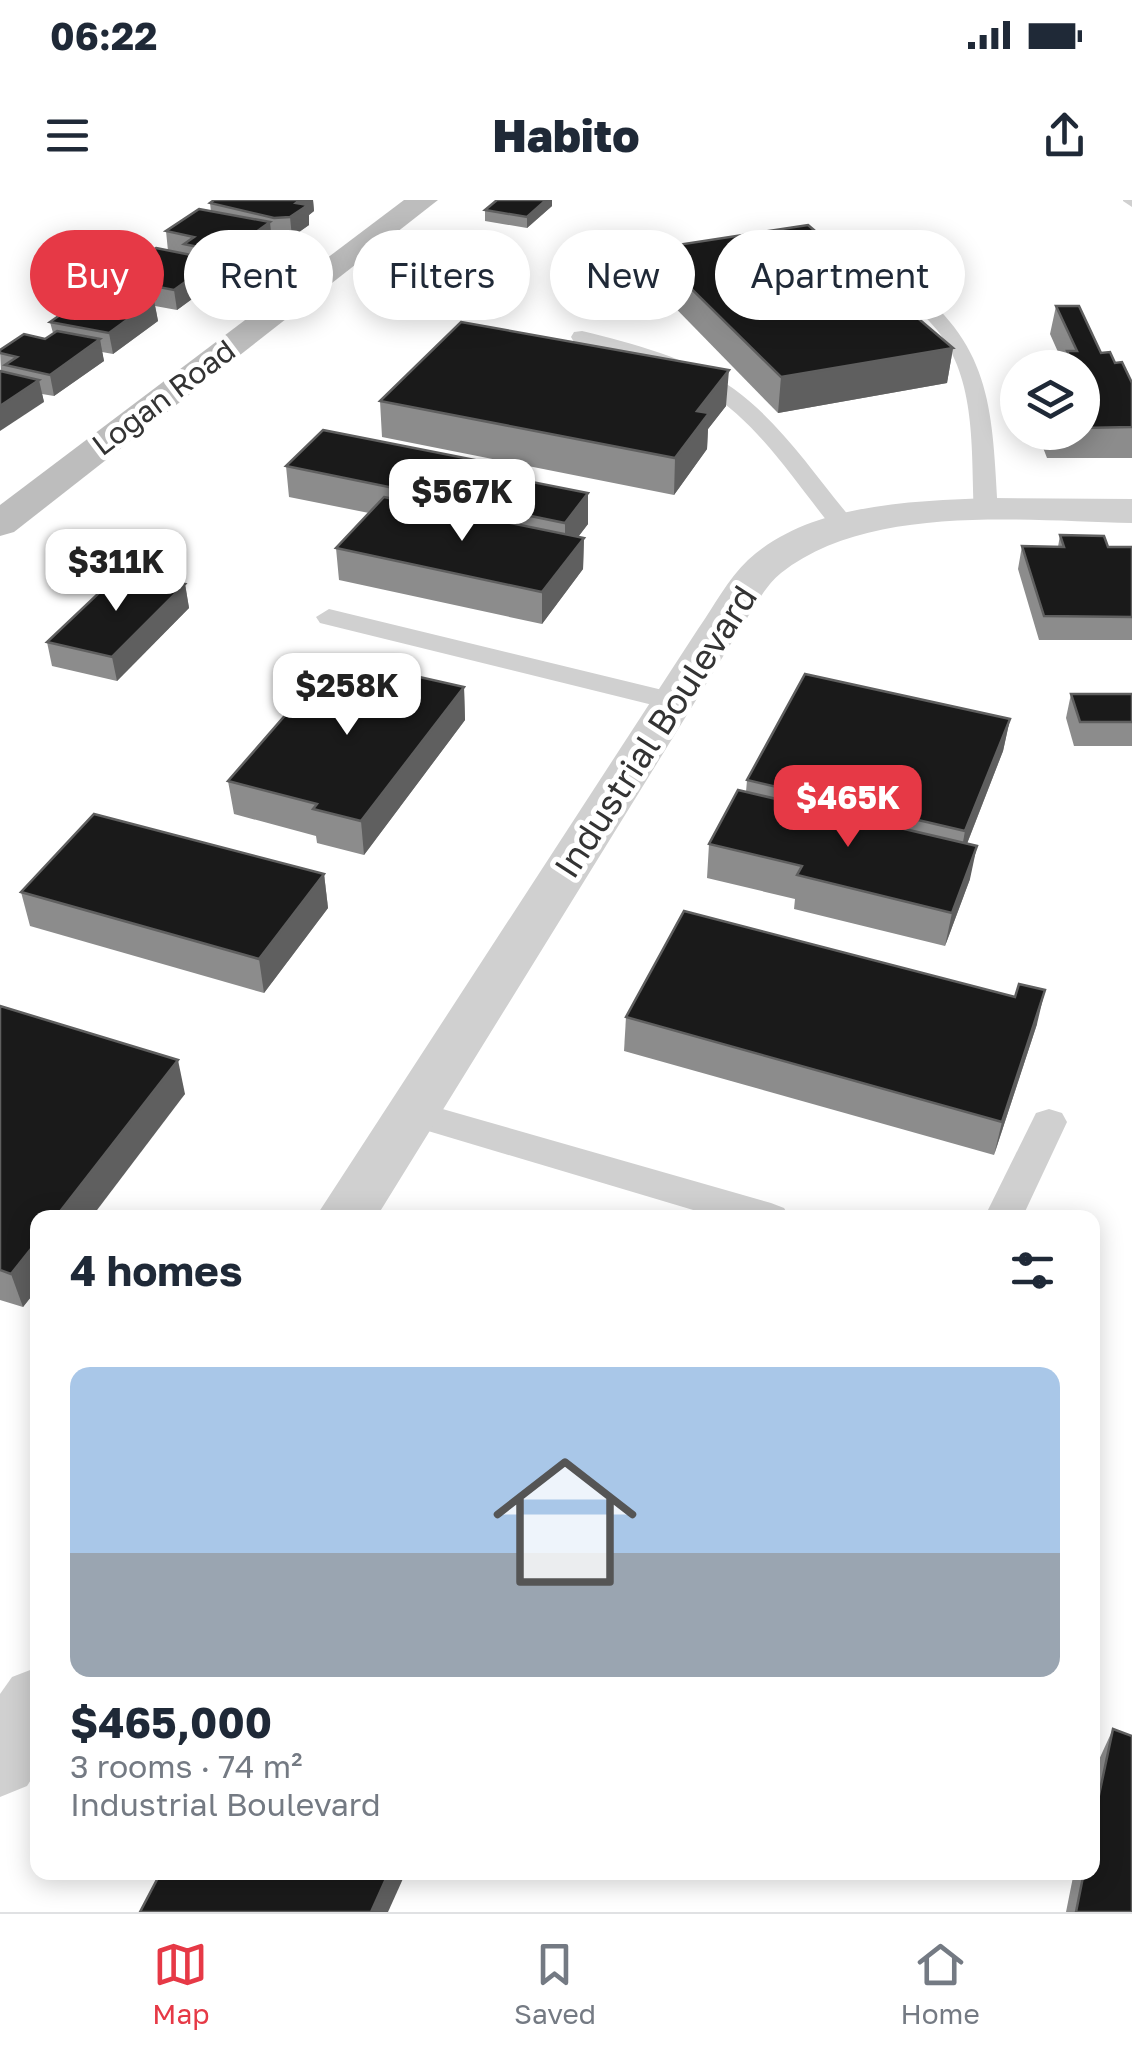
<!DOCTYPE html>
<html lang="en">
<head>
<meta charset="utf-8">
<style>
	body { margin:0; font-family:"Golos Text",sans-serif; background:#f2f2f3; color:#1f2937; height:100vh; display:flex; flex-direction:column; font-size:38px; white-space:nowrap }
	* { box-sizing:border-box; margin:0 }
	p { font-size:32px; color:#747a83 }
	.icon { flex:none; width:55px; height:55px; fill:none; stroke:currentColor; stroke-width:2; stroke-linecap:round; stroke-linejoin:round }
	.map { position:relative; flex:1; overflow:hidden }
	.details { position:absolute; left:30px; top:1010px; width:1070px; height:670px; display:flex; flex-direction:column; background:#fff; border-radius:20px; box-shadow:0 5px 25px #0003 }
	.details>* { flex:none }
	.guide { position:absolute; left:30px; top:30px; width:1072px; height:90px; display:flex; gap:20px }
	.fabs { position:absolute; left:1000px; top:150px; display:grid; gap:20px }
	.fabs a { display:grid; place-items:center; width:100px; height:100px; border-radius:50%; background:#fff; box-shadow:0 5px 25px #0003; font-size:50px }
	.price { position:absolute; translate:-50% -85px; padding:0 22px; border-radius:20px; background:#fff; color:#222; font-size:32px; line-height:65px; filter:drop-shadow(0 2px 5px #0008) }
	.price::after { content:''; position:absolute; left:50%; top:60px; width:30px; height:22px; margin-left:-15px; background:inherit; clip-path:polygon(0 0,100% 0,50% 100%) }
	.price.selected { background:#e63946; color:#fff }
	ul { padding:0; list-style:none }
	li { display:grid; align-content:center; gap:20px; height:530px; padding:0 40px }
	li+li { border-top:2px solid #e0e1e3 }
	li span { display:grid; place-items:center; height:310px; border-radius:20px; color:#555 }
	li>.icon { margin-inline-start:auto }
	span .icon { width:180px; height:180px; fill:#fffc; stroke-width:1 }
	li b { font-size:42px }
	h2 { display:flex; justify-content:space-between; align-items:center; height:120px; padding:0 40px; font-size:42px }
	.tag { padding:0 35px; border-radius:45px; background:#fff; box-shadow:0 5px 25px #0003; font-size:35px; line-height:90px }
	.tag.selected { background:#e63946; color:#fff }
	.status { display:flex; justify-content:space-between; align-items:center; height:70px; padding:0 50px; background:#fff; direction:ltr }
	.status svg { height:28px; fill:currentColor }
	header { display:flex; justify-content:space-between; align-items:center; height:130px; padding:0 40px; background:#fff; font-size:45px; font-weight:800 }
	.dock { display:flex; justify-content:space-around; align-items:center; height:140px; border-top:2px solid #e0e1e3; background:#fff; font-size:28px; color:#747a83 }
	.dock a { display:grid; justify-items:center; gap:5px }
	.dock .selected { color:#e63946 }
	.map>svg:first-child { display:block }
</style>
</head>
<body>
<div class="status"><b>06:22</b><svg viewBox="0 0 49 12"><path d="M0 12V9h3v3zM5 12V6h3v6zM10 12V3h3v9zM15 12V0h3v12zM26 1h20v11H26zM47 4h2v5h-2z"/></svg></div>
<header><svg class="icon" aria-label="menu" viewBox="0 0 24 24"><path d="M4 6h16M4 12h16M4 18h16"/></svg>Habito<svg class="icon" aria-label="share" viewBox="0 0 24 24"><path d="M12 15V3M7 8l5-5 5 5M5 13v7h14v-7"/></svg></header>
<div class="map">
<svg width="1132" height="1712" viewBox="0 0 1132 1712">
	<rect width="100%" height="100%" fill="#fff"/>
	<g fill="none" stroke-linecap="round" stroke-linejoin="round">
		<!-- lane -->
		<g fill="#d0d0d0" fill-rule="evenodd">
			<path d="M1132,0V7L1123,1V0Z"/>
			<path d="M866,55C882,59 897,75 911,85C994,148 992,215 998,311L995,316L986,318L974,311C971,251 977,180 937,130C916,104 885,86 859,65V57Z"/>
			<path d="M582,131C632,143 692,159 734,189C782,224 816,277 854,322L858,327L854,332H836C796,284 760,224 705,190C665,166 618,156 574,142L571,137L574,132Z"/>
			<path d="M329,409L683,495L687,501L683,507L673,510L320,423L316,417Z"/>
			<path d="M411,900L771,1003L784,1008L790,1018H720L398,922L393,913L398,904Z"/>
			<path d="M1049,909L1062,913L1067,922L1022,1018H984L1036,913Z"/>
		</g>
		<!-- street -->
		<g fill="#d0d0d0" fill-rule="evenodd">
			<path d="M992,298L1132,299V323C1026,321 869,303 781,373C763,388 753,410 740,429L376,1018H315L698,429C714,406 728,379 748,360C810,303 913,301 992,298Z"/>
			<path d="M38,1467V1569L27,1586L0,1597V1494L12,1477Z"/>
		</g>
		<!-- secondary -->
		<path fill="#bdbdbd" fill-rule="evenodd" d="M404,0H438L14,332L0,336V305Z"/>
	</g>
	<!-- wall -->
	<g fill="#8c8c8c">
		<path d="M214,0H313L314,11L309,15V25L292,37H272V42L230,73L217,70L218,80L177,110L155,106L158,121L113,154L102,152L104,161L54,196L42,194L44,202L1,171L0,150L45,139L53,133L50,122L114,92L112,78L168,51L166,31L211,12L210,3Z"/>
		<path d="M497,0H552V6L527,28L485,21V10Z"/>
		<path d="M651,49L953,148L947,183L778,213L650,82Z"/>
		<path d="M1056,106L1101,153L1115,163L1132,183V258H1047L1037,232H1082V168H1025L1026,161H1062L1050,134Z"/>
		<path d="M380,201L726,206L708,229L707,249L674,295L382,237Z"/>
		<path d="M485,262V273L588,324L578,337L584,338L583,369L542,424L339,380L336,348L369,313L289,297L286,266Z"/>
		<path d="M1060,335L1108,347H1132V440H1039L1018,369L1022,346L1058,347Z"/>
		<path d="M185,384L189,408L117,481L52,466L47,442Z"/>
		<path d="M464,487L465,520L364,655L317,643L316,636L234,614L228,581Z"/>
		<path d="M1071,494H1132V546H1074L1066,518Z"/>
		<path d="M1010,519L1003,551L967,644L970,679L945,746L794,709L795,699L707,678L709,644L746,592L747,580Z"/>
		<path d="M324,674L328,708L264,793L30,726L21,692Z"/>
		<path d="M1015,797L1037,824L994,955L624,851L626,817Z"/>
		<path d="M0,806L185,894L38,1018V1088L23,1107L0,1100Z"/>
		<path d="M1113,1529L1132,1712H1066L1074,1672H1092V1583L1097,1564Z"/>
	</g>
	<!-- shaded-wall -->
	<g fill="#5f5f5f">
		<path d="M300,0H313L314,11L309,15V25L292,37L290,17L296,3Z"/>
		<path d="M546,0H552V6L527,28V17Z"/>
		<path d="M270,22L272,42L230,73L227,53Z"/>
		<path d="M216,60L218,80L177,110L174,90Z"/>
		<path d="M154,100L158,121L113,154L109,133Z"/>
		<path d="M100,139L104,161L54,196L50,175Z"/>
		<path d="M953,148L947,183L778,213L781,177Z"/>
		<path d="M729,170L726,206L708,229L707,249L674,295L675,258L697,211Z"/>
		<path d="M39,180L44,202L0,231V206Z"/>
		<path d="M485,262L486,292L476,271Z"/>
		<path d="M588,293V324L565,354V323Z"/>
		<path d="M584,338L583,369L542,424V392Z"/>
		<path d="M185,384L189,408L117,481L112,457Z"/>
		<path d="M464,487L465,520L364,655L361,621Z"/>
		<path d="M1010,519L1003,551L959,664L965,631Z"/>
		<path d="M977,646L970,679L945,746L952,713Z"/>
		<path d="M324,674L328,708L264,793L259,759Z"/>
		<path d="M1045,790L1037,824L994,955L1002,922Z"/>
		<path d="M178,860L185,894L91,1018H55Z"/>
		<path d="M38,1040V1088L23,1107L11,1074Z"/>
		<path d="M389,1672H406L388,1712H371Z"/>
	</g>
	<!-- building -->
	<g fill="#1a1a1a" stroke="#5f5f5f" stroke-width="2.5">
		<path d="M214,0H300L296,3L308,5L290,17L274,18L210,3Z"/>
		<path d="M497,0H546L527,17L485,10Z"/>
		<path d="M199,9L270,22L227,53L184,44L194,37L166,31Z"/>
		<path d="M808,25L953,148L781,177L651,49Z"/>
		<path d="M156,48L216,60L174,90L112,78Z"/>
		<path d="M97,89L154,100L109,133L50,122Z"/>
		<path d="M1056,106H1079L1101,153L1110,152L1115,163L1122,162L1132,183V227L1082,228V168H1028L1026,161H1071L1067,151H1077Z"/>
		<path d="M461,122L729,170L697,211L709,213L675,258L380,201Z"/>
		<path d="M57,131L100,139L50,175L5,165L17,157L0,153V150L24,134L45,139Z"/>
		<path d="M0,171L39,180L0,206Z"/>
		<path d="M323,230L485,262L476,271L588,293L565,323L286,266Z"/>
		<path d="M384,297L584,338L542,392L336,348Z"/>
		<path d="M1060,335L1104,336L1108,347H1132V417L1044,416L1022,346L1064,347Z"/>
		<path d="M122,371L185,384L112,457L47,442Z"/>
		<path d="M335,458L464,487L361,621L313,609L317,604L228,581Z"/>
		<path d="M805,474L1010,519L965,631L747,580Z"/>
		<path d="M1071,494H1132V522H1080Z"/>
		<path d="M738,590L977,646L952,713L797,675L802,666L709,644Z"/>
		<path d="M94,614L324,674L259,759L21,692Z"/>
		<path d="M684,711L1015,797L1019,784L1045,790L1002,922L626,817Z"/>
		<path d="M0,806L178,860L55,1018H38V1040L11,1074L0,1070Z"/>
		<path d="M1113,1529L1132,1536V1712H1076L1084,1672H1092V1628Z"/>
		<path d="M161,1672H389L371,1712H140Z"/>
	</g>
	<g text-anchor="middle" stroke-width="10" stroke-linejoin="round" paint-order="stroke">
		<!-- far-street labels -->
		<g font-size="30" fill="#333" stroke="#fff">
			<text transform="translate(164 198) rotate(-37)" y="10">Logan Road</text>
		</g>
		<!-- street labels -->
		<g font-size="35" fill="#333" stroke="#fff">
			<text transform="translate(656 532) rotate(-57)" y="12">Industrial Boulevard</text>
		</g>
	</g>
</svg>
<div class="fabs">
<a><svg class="icon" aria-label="layers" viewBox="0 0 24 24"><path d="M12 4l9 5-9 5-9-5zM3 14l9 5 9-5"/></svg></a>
</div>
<b class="price" style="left:462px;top:344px">$567K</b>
<b class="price" style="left:116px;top:414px">$311K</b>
<b class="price" style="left:347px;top:538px">$258K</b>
<b class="price selected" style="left:848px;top:650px">$465K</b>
<div class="guide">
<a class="tag selected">Buy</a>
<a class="tag">Rent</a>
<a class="tag">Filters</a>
<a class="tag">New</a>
<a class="tag">Apartment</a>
</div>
<section class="details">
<h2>4 homes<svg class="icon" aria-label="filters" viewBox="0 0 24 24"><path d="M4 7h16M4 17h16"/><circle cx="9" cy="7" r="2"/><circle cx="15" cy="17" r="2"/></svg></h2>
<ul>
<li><span style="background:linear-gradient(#a9c7e8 60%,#9aa5b1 0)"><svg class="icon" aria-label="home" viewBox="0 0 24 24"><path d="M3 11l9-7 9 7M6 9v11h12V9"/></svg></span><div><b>$465,000</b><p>3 rooms · 74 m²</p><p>Industrial Boulevard</p></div></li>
</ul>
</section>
</div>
<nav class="dock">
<a class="selected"><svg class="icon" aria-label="map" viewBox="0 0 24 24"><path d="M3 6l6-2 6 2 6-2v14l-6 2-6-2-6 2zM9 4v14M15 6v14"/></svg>Map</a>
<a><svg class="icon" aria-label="saved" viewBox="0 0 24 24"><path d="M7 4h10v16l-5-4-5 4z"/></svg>Saved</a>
<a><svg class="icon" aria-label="home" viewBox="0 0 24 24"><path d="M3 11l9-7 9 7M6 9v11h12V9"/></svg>Home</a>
</nav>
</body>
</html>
